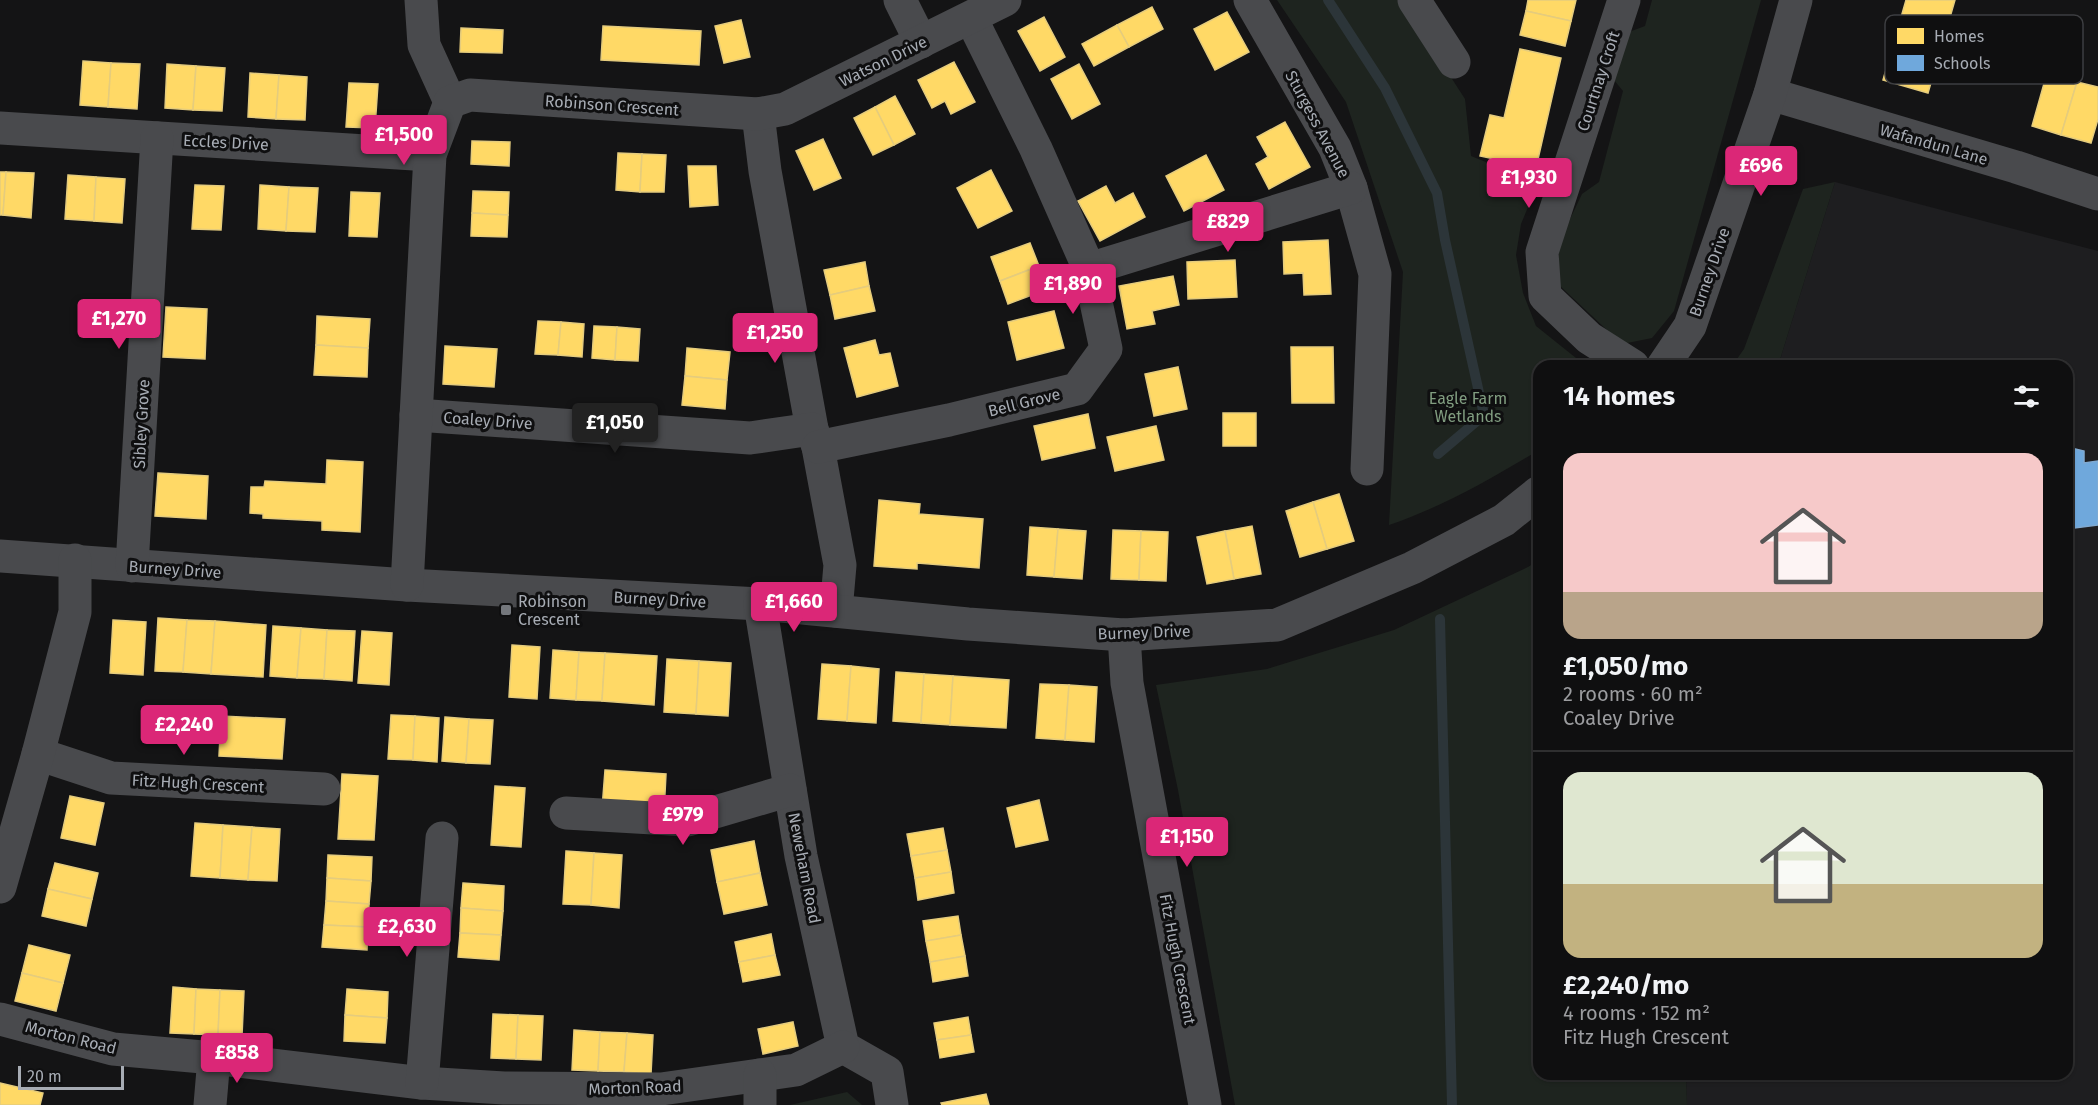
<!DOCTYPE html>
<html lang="en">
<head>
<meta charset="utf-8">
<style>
	body { margin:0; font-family:"Fira Sans",sans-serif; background:#181819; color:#f1f3f6; height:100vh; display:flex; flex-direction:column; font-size:22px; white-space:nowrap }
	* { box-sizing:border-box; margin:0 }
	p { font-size:20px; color:#9b9c9f }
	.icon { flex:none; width:33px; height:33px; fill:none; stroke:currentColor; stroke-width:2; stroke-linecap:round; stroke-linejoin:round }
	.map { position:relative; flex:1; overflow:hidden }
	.sheet { position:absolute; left:1533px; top:360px; width:540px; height:720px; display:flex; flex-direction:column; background:#0f0f10; border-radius:18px; box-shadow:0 2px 4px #0004,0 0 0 2px #2f2f30 }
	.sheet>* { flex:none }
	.scale { position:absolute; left:18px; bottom:15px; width:106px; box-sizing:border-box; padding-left:6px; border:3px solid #a7acb4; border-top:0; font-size:16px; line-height:21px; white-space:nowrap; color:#a7acb4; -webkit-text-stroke:4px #0f0f10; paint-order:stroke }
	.price { position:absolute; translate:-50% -51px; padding:0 14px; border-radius:6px; background:#db2777; color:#fff; font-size:20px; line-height:39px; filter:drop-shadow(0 2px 3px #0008) }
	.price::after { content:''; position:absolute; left:50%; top:36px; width:18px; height:14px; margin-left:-9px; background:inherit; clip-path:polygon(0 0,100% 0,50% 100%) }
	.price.selected { background:#222; color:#fff }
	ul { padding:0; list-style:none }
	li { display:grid; align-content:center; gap:12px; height:318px; padding:0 30px }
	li+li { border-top:2px solid #2f2f30 }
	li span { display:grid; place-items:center; height:186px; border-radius:18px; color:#555 }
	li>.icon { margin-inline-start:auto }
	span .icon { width:108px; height:108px; fill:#fffc; stroke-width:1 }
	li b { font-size:26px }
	h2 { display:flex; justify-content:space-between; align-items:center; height:72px; padding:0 30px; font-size:26px }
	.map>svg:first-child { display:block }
</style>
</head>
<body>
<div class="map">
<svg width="2098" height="1105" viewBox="0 0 2098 1105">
	<rect width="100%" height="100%" fill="#141415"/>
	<!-- built -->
	<path fill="#1e1e20" d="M1835,182L2098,251V1105H1687L1686,1074H2067V366H1778Z"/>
	<!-- green -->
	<g fill="#1e241f">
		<path d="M1277,0H1401L1465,99L1471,156L1538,183L1521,224L1516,255L1523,293L1536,326L1586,366H1539V450C1491,479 1442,507 1389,525L1403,272L1346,102Z"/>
		<path d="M1652,0H1761L1674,311L1652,338L1622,344L1559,285V242L1582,194L1599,182L1623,91L1614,80L1629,32L1645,26Z"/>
		<path d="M1835,182L1778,366H1732L1744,349L1803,189Z"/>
		<path d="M1539,560V1074H1686L1687,1105H1235L1178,790L1156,685L1267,669L1394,630L1528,567Z"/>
		<path d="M847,1092L862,1105H790Z"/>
	</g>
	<!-- homes -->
	<g fill="#ffd966" stroke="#e5cc7d" stroke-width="1.5">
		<path d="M1528,0H1576L1571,21L1526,11Z"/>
		<path d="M1906,0H1955L1928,93L1883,80Z"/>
		<path d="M1152,7L1163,29L1129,47L1117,25Z"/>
		<path d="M1526,11L1571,21L1565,46L1520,35Z"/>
		<path d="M1227,12L1249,52L1215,70L1194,29Z"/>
		<path d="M1044,17L1065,57L1040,71L1018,31Z"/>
		<path d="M741,20L750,57L724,63L715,26Z"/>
		<path d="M1117,25L1129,47L1094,66L1082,44Z"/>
		<path d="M603,26L701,31L699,65L601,60Z"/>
		<path d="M461,28L503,30L502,53L460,52Z"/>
		<path d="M1520,49L1561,58L1536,168L1480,156L1490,115L1504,118Z"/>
		<path d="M83,61L111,63L108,107L80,105Z"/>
		<path d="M954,62L975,102L951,114L945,101L932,108L918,80Z"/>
		<path d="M111,63L140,64L137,109L108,107Z"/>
		<path d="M167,64L196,66L193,110L165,108Z"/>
		<path d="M1079,64L1100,104L1072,119L1051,79Z"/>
		<path d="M196,66L225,68L222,111L193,110Z"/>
		<path d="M250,73L279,75L276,119L248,117Z"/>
		<path d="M2047,73L2077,82L2061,135L2032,126Z"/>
		<path d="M279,75L307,77L305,120L276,119Z"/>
		<path d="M2077,82L2098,87V119L2091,143L2061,135Z"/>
		<path d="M349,83L378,84L375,128L346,127Z"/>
		<path d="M895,96L915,134L894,145L875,107Z"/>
		<path d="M875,107L894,145L873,155L854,118Z"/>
		<path d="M1285,122L1310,167L1269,189L1256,164L1268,157L1257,137Z"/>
		<path d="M823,139L841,178L814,190L796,151Z"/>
		<path d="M472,141L510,142L509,166L471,164Z"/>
		<path d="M618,153L642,154L640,192L616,190Z"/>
		<path d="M642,154L666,155L664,192H640Z"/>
		<path d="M1206,155L1224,190L1184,211L1166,176Z"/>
		<path d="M688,166H716L718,205L690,207Z"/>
		<path d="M991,170L1012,211L978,228L957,188Z"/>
		<path d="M0,172H6L3,215H0Z"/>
		<path d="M6,172L34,173L31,218L3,215Z"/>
		<path d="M68,175L96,177L94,221L65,219Z"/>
		<path d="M96,177L125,179L122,223L94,221Z"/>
		<path d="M195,185L224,186L221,230L192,229Z"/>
		<path d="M260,185L289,187L286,231L258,229Z"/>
		<path d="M1106,186L1115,203L1133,193L1145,217L1100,241L1078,201Z"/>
		<path d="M289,187L318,188L315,232L286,231Z"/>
		<path d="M473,191L509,192L508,215L472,213Z"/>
		<path d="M351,192L380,193L377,237L349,236Z"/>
		<path d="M472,213L508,215L507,237L471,236Z"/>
		<path d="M1328,240L1331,294L1304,295L1303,273L1284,274L1283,242Z"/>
		<path d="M1030,243L1039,266L1000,281L991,257Z"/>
		<path d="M1235,260L1237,297L1188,299L1187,262Z"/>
		<path d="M865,262L869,286L830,295L824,270Z"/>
		<path d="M1039,266L1048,289L1008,304L1000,281Z"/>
		<path d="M1173,276L1179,305L1152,311L1155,324L1127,329L1119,286Z"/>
		<path d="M869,286L875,311L835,319L830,295Z"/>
		<path d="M166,307L207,309L205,359L163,357Z"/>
		<path d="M1054,311L1064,348L1017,360L1008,322Z"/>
		<path d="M317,316L370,319L368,348L316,345Z"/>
		<path d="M538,321L561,322L558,355L535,354Z"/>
		<path d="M561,322L584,324L582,357L558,355Z"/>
		<path d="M594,326L617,327L615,360L592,358Z"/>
		<path d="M617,327L640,329L638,361L615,360Z"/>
		<path d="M875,340L879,355L890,353L898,386L857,397L844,348Z"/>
		<path d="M316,345L368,348L367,377L314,375Z"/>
		<path d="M445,346L497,349L494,387L443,384Z"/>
		<path d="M1291,347H1333L1334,403H1292Z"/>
		<path d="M687,348L730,352L727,380L685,376Z"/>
		<path d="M1178,367L1187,409L1154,416L1145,374Z"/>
		<path d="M685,376L727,380L725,409L682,405Z"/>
		<rect x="1223" y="413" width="33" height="33"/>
		<path d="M1088,414L1095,448L1042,460L1034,426Z"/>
		<path d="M1156,426L1164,460L1115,471L1107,437Z"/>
		<path d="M327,460L363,462L360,532L322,530V521L263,518V514L250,513L251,487H264L265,481L326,484Z"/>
		<path d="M158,473L208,476L206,519L155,516Z"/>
		<path d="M1339,494L1354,541L1327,549L1313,502Z"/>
		<path d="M879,500L920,504L919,514L983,519L979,568L917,563V569L874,566Z"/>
		<path d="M1313,502L1327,549L1300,557L1286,511Z"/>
		<path d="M1252,526L1261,574L1234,579L1225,531Z"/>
		<path d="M1030,527L1058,529L1054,577L1027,575Z"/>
		<path d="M1058,529L1086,531L1082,579L1054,577Z"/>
		<path d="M1113,530L1141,531L1139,580L1111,579Z"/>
		<path d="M1141,531L1168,532L1166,581L1139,580Z"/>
		<path d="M1225,531L1234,579L1207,584L1197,537Z"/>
		<path d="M158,618L187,620L183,672L155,671Z"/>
		<path d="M113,620L146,622L143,675L110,673Z"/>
		<path d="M187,620L215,621L211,674L183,672Z"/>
		<path d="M215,621L266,625L263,677L211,674Z"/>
		<path d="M273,626L301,628L297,678L270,676Z"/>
		<path d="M301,628L327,630L324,679L297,678Z"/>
		<path d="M327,630L355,631L352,681L324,679Z"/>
		<path d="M362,631L392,633L389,685L358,683Z"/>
		<path d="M512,645L540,647L537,699L509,697Z"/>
		<path d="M553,650L579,652L576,700L550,698Z"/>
		<path d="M579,652L605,653L602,701L576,700Z"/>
		<path d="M605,653L657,656L654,705L602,701Z"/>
		<path d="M667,659L699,661L696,714L664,712Z"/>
		<path d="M699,661L731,663L728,716L696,714Z"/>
		<path d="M822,664L851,666L847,721L818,719Z"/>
		<path d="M851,666L879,669L876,723L847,721Z"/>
		<path d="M896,672L924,674L921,723L893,721Z"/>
		<path d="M924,674L953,676L950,725L921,723Z"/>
		<path d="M953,676L1009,680L1006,728L950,725Z"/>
		<path d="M1040,684L1069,685L1065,740L1036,738Z"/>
		<path d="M1069,685L1097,687L1094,742L1065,740Z"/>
		<path d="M391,715L415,716L413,760L388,759Z"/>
		<path d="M221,716L285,719L282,759L219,756Z"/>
		<path d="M415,716L439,718L437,762L413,760Z"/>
		<path d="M445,717L469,719L466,763L442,761Z"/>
		<path d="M469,719L493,720L490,764L466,763Z"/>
		<path d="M605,770L666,774L664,813L602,809Z"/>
		<path d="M342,774L378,776L374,840L338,839Z"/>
		<path d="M495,786L525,788L521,847L491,845Z"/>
		<path d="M70,796L104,803L95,845L61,838Z"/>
		<path d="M1039,800L1048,840L1016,847L1007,808Z"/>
		<path d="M195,823L223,825L220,878L191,876Z"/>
		<path d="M223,825L252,827L248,880L220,878Z"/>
		<path d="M252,827L280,829L277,881L248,880Z"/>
		<path d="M943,828L947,850L911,856L907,834Z"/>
		<path d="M754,841L760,873L717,882L711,850Z"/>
		<path d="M947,850L951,872L915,878L911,856Z"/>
		<path d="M566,851L594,853L591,905L563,904Z"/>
		<path d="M594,853L622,855L619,908L591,905Z"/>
		<path d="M328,855L372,857L371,881L327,878Z"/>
		<path d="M55,863L98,873L92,899L48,889Z"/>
		<path d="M951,872L954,893L918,900L915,878Z"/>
		<path d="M760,873L767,905L724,914L717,882Z"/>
		<path d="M327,878L371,881L369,904L326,901Z"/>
		<path d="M463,883L504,886L503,911L461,908Z"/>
		<path d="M48,889L92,899L86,926L42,916Z"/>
		<path d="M326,901L369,904L368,927L324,925Z"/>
		<path d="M461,908L503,911L501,935L460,933Z"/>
		<path d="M958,916L961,935L926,941L923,921Z"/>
		<path d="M324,925L368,927L367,950L322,947Z"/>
		<path d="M460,933L501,935L499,960L458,957Z"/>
		<path d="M771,934L775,955L739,962L735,942Z"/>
		<path d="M961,935L965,956L930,962L926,941Z"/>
		<path d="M29,945L70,955L63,983L22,973Z"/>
		<path d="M775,955L780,975L743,982L739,962Z"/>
		<path d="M965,956L968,976L933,982L930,962Z"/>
		<path d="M22,973L63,983L56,1011L15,1001Z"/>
		<path d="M173,987L196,989L194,1034L170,1033Z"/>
		<path d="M196,989L220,990L218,1035L194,1034Z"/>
		<path d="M347,989L388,992L387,1018L345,1015Z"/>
		<path d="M220,990L244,991L242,1036L218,1035Z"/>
		<path d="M493,1014L518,1015L516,1059L491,1058Z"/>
		<path d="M345,1015L387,1018L385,1043L344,1041Z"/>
		<path d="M518,1015L543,1016L541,1060L516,1059Z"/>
		<path d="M968,1017L971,1035L937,1040L934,1023Z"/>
		<path d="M793,1022L798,1046L763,1054L758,1029Z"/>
		<path d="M574,1030L600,1032L598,1071L572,1070Z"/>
		<path d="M600,1032L627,1033L624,1072L598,1071Z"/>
		<path d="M627,1033L653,1035L651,1074L624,1072Z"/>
		<path d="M971,1035L974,1052L940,1058L937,1040Z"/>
		<path d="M0,1083L43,1093L40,1105H0Z"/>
		<path d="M986,1094L989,1105H942L941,1103Z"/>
	</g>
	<!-- schools -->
	<path fill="#6fa8dc" stroke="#80a9d0" stroke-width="1.5" d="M2067,447L2084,451V463L2098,461V525L2067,529Z"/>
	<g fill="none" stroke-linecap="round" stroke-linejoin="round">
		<!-- stream -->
		<g stroke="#2c3539" stroke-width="10">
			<path d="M1328,0L1385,88L1437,193L1445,240L1484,415L1438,454"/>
			<path d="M1440,619L1452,1105"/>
		</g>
		<!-- street -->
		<g stroke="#494a4d" stroke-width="33">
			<path d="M421,0L424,45L450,102"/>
			<path d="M900,0L921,42"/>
			<path d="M1250,0L1335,148L1351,188L1375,274L1367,469"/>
			<path d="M1414,0L1454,62"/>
			<path d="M1624,0L1542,252L1545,296L1589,338L1633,366"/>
			<path d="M1770,94L2016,167L2098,194"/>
			<path d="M758,114L765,171L812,429L818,447L840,565L836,611"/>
			<path d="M0,128L430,155"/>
			<path d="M1089,269L1351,188"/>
			<path d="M1663,366L1690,326L1770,94L1796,0"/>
			<path d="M416,415L750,438L812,429"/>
			<path d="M818,447L949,420L1077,389L1106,349L1089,269L1036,149L971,18"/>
			<path d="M0,556L407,585L760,604L968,624L1124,635L1277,625L1412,568L1504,520L1539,492"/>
			<path d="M132,566L157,138"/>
			<path d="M407,585L430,155L450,102L470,95L758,114L785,109L1005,0"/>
			<path d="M760,604L801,856L843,1047L887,1072L892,1105"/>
			<path d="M1124,635L1127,683L1205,1105"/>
			<path d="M38,754L111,778L324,789"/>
			<path d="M566,813L688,820L790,790"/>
			<path d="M0,887L38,754L75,612V560"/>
			<path d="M0,1019L113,1049L214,1058L422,1083L504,1088L661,1089L796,1070L843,1047"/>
			<path d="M760,1075V1105"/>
			<path d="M422,1083L442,838"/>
			<path d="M210,1105L214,1058"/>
		</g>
	</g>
	<!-- markers -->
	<rect fill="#74777c" stroke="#0f0f10" stroke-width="2" x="500" y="604" width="12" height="12" rx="3"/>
	<g text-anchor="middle" stroke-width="6" stroke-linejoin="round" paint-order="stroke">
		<!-- street labels -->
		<g font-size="16" fill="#a7acb4" stroke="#0f0f10">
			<text transform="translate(883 61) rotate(-26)" y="6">Watson Drive</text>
			<text transform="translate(1598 81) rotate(-72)" y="6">Courtnay Croft</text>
			<text transform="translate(612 105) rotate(4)" y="6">Robinson Crescent</text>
			<text transform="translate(1318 124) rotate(62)" y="6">Sturgess Avenue</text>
			<text transform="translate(226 142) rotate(3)" y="6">Eccles Drive</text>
			<text transform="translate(1934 144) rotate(16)" y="6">Wafandun Lane</text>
			<text transform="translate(1709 272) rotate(-71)" y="6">Burney Drive</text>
			<text transform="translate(1024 402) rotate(-14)" y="6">Bell Grove</text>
			<text transform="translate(488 420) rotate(4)" y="6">Coaley Drive</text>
			<text transform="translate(141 424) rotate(-87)" y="6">Sibley Grove</text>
			<text transform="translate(175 569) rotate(4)" y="6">Burney Drive</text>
			<text transform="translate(660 599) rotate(3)" y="6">Burney Drive</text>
			<text transform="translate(1144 632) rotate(-2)" y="6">Burney Drive</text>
			<text transform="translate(198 783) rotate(3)" y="6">Fitz Hugh Crescent</text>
			<text transform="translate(805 868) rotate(79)" y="6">Neweham Road</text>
			<text transform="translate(1178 959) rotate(79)" y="6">Fitz Hugh Crescent</text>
			<text transform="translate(71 1037) rotate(14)" y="6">Morton Road</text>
			<text transform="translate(635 1087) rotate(-2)" y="6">Morton Road</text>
		</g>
		<!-- park labels -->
		<g font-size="16" fill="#819d80" stroke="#0f0f10">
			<text x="1468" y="404">Eagle Farm<tspan x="1468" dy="18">Wetlands</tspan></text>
		</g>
		<!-- poi labels -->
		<g font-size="16" fill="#a7acb4" stroke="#0f0f10" text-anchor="start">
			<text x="518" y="607">Robinson<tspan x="518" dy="18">Crescent</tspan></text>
		</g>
	</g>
	<!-- legend -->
	<rect x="1885" y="15" width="198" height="69" rx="9" fill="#0f0f10" stroke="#3d3e41" stroke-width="1.5"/>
	<rect x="1897" y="28" width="27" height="16" fill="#ffd966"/>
	<rect x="1897" y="55" width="27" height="16" fill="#6fa8dc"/>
	<g font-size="16" fill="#a7acb4">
		<text x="1934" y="42">Homes</text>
		<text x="1934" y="69">Schools</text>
	</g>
</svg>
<div class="scale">20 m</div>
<b class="price" style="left:404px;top:166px">£1,500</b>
<b class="price" style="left:1761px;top:197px">£696</b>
<b class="price" style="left:1529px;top:209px">£1,930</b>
<b class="price" style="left:1228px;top:253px">£829</b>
<b class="price" style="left:1073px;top:315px">£1,890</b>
<b class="price" style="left:119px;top:350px">£1,270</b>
<b class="price" style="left:775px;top:364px">£1,250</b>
<b class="price selected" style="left:615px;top:454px">£1,050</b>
<b class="price" style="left:794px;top:633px">£1,660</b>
<b class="price" style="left:184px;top:756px">£2,240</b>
<b class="price" style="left:683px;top:846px">£979</b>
<b class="price" style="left:1187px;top:868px">£1,150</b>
<b class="price" style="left:407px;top:958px">£2,630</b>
<b class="price" style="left:237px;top:1084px">£858</b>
<section class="sheet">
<h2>14 homes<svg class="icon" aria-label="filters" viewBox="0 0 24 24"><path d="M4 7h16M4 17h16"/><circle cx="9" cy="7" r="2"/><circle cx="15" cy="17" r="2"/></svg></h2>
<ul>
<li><span style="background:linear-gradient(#f6c9c9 75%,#b9a48a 0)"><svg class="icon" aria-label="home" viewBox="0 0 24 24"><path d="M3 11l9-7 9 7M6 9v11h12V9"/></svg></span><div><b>£1,050/mo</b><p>2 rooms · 60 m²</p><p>Coaley Drive</p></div></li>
<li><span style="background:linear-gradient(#dfe7d0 60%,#c2b280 0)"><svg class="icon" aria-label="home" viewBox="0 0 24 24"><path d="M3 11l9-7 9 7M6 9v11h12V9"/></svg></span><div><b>£2,240/mo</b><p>4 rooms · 152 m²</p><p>Fitz Hugh Crescent</p></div></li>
</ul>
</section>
</div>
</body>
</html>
